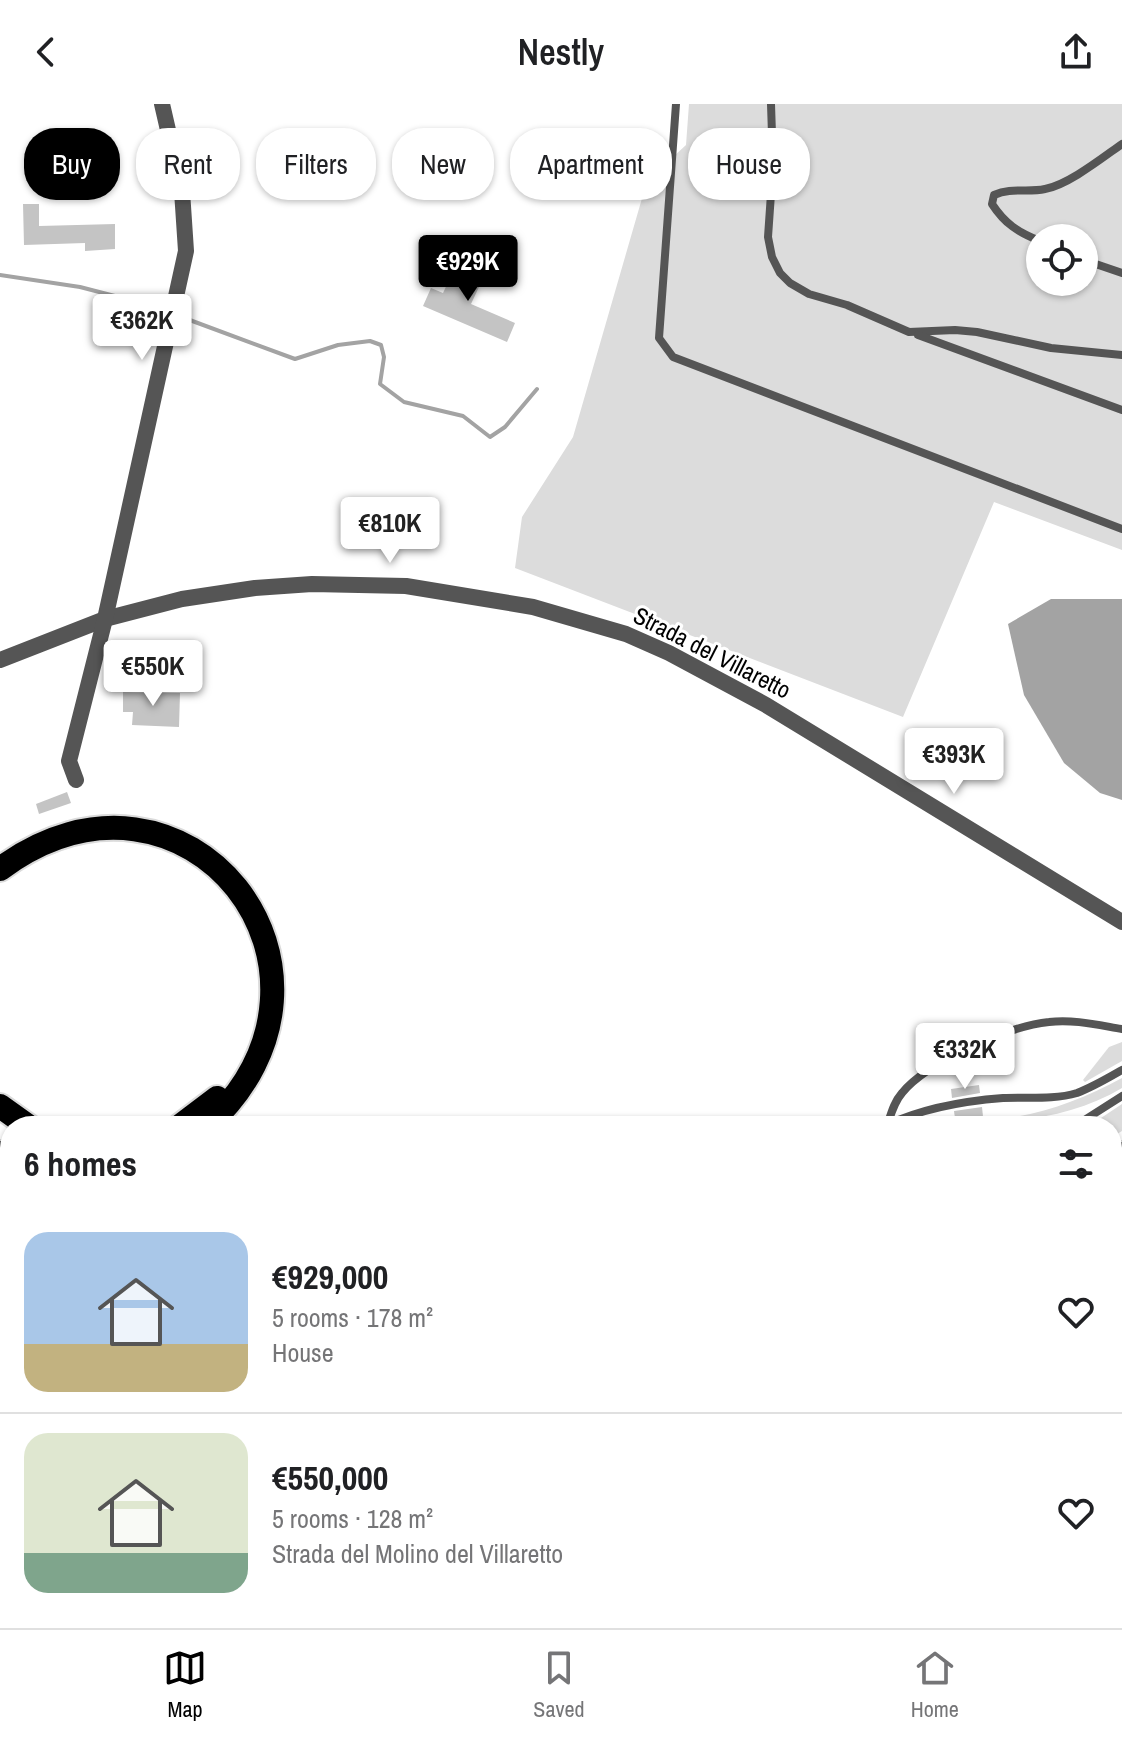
<!DOCTYPE html>
<html lang="en">
<head>
<meta charset="utf-8">
<style>
	body { margin:0; font-family:"Archivo Narrow",sans-serif; background:#f6f6f6; color:#202124; height:100vh; display:flex; flex-direction:column; font-size:30px; white-space:nowrap }
	* { box-sizing:border-box; margin:0 }
	p { font-size:26px; color:#757577 }
	.icon { flex:none; width:44px; height:44px; fill:none; stroke:currentColor; stroke-width:2; stroke-linecap:round; stroke-linejoin:round }
	.map { position:relative; flex:1; overflow:hidden }
	.details { position:absolute; left:0px; top:1012px; width:1122px; height:512px; display:flex; flex-direction:column; background:#fff; border-radius:32px 32px 0 0; box-shadow:0 2px 6px #0004 }
	.details>* { flex:none }
	.hud { position:absolute; left:24px; top:24px; width:1074px; height:72px; display:flex; gap:16px }
	.tools { position:absolute; left:1026px; top:120px; display:grid; gap:16px }
	.tools a { display:grid; place-items:center; width:72px; height:72px; border-radius:50%; background:#fff; box-shadow:0 2px 6px #0004; font-size:40px }
	.price { position:absolute; translate:-50% -68px; padding:0 18px; border-radius:8px; background:#fff; color:#222; font-size:26px; line-height:52px; filter:drop-shadow(0 2px 4px #0008) }
	.price::after { content:''; position:absolute; left:50%; top:48px; width:24px; height:18px; margin-left:-12px; background:inherit; clip-path:polygon(0 0,100% 0,50% 100%) }
	.price.current { background:#000; color:#fff }
	ul { padding:0; list-style:none }
	li { display:flex; align-items:center; gap:24px; height:200px; padding:0 24px }
	li+li { border-top:2px solid #e0e0e0 }
	li span { display:grid; place-items:center; flex:none; width:224px; height:160px; border-radius:24px; color:#555 }
	li>.icon { margin-inline-start:auto }
	span .icon { width:96px; height:96px; fill:#fffc; stroke-width:1 }
	li b { font-size:34px }
	h2 { display:flex; justify-content:space-between; align-items:center; height:96px; padding:0 24px; font-size:34px }
	.chip { padding:0 28px; border-radius:32px; background:#fff; box-shadow:0 2px 6px #0004; font-size:28px; line-height:72px }
	.chip.current { background:#000; color:#fff }
	header { display:flex; justify-content:space-between; align-items:center; height:104px; padding:0 24px; background:#fff; font-size:36px; font-weight:600 }
	.dock { display:flex; justify-content:space-around; align-items:center; height:112px; border-top:2px solid #e0e0e0; background:#fff; font-size:22px; color:#757577 }
	.dock a { display:grid; justify-items:center; gap:4px }
	.dock .current { color:#000 }
	.map>svg:first-child { display:block }
</style>
</head>
<body>
<header><svg class="icon" aria-label="back" viewBox="0 0 24 24"><path d="M15 5l-7 7 7 7"/></svg>Nestly<svg class="icon" aria-label="share" viewBox="0 0 24 24"><path d="M12 15V3M7 8l5-5 5 5M5 13v7h14v-7"/></svg></header>
<div class="map">
<svg width="1122" height="1524" viewBox="0 0 1122 1524">
	<rect width="100%" height="100%" fill="#fff"/>
	<!-- green -->
	<g fill="#dcdcdc" fill-rule="evenodd">
		<path d="M689,0H1122V446L994,398L903,613L515,464L522,413L573,333L647,77L686,41ZM1040,134H1084V178H1040Z"/>
		<path d="M1122,938V957L1085,978L1083,976L1109,943Z"/>
		<path d="M1122,974V984C1090,1003 1051,1014 1014,1016L1015,1013C1054,1006 1087,993 1122,974Z"/>
		<path d="M1122,1000V1027L1112,1033V1022H1089Z"/>
	</g>
	<!-- water -->
	<path fill="#a3a3a3" d="M1051,495H1122V696L1100,689L1064,659L1024,591L1008,520Z"/>
	<g fill="none" stroke-linecap="round" stroke-linejoin="round">
		<!-- stream -->
		<g stroke="#a3a3a3" stroke-width="4">
			<path d="M0,171L80,183L161,204"/>
			<path d="M187,215L295,255L338,241L370,237L381,241L384,253L380,280L404,298L463,312L490,333L505,323L537,285"/>
		</g>
	</g>
	<!-- building -->
	<g fill="#c4c4c4">
		<path d="M23,100H39V122L115,120V145L85,147V139L24,141Z"/>
		<path d="M458,157L485,170L471,200L515,219L507,238L423,202L431,184L443,189Z"/>
		<path d="M123,588L180,589L179,623L132,621L133,608H123Z"/>
		<path d="M67,688L71,699L39,710L36,700Z"/>
		<path d="M979,981L980,989L952,994L951,985Z"/>
		<path d="M982,1003L984,1022H956L954,1007Z"/>
	</g>
	<g fill="none" stroke-linecap="round" stroke-linejoin="round">
		<defs>
			<g id="highway">
				<path d="M0,765C187,627 375,868 207,1022"/>
				<path d="M0,1002L28,1022"/>
				<path d="M180,1022L217,994"/>
				<path d="M0,1049L10,1063"/>
				<path d="M1112,1056L1122,1050"/>
				<path d="M0,1080L10,1094"/>
				<path d="M1112,1096L1122,1090"/>
				<path d="M0,1126L10,1134"/>
				<path d="M323,1514L330,1524"/>
				<path d="M348,1514L355,1524"/>
				<path d="M423,1524L436,1514"/>
				<path d="M475,1524L489,1514"/>
			</g>
		</defs>
		<!-- highway casing -->
		<use href="#highway" stroke="#dbdbdb" stroke-width="28"/>
		<!-- lane -->
		<g stroke="#555" stroke-width="8">
			<path d="M676,0L659,234L673,253L1122,425"/>
			<path d="M771,0L773,61L768,133L772,153L780,169L790,179L809,190L847,201L909,228L955,226L977,228L1051,244L1122,251"/>
			<path d="M1040,137C1018,128 1005,120 992,100L994,91C1012,83 1027,89 1045,85C1068,81 1102,54 1122,40"/>
			<path d="M1084,156L1122,169"/>
			<path d="M918,231L1122,306"/>
			<path d="M887,1021C923,1004 964,997 1003,994C1027,993 1054,996 1077,989C1093,983 1108,974 1122,966"/>
			<path d="M887,1022C891,1010 894,998 902,989C927,958 1009,922 1049,918C1073,915 1098,921 1122,925"/>
			<path d="M1075,1022L1122,992"/>
		</g>
		<!-- street -->
		<g stroke="#555" stroke-width="16">
			<path d="M0,556L105,515L182,495L255,484L312,480L406,482L533,503L626,530L669,549L766,601L1122,818"/>
			<path d="M76,676L69,657L105,515L186,147L182,87L162,0"/>
			<path d="M1112,1230L1122,1232"/>
			<path d="M970,1524L971,1514"/>
		</g>
		<!-- highway -->
		<use href="#highway" stroke="#000" stroke-width="24"/>
	</g>
	<g text-anchor="middle" stroke-width="6" stroke-linejoin="round" paint-order="stroke">
		<!-- street labels -->
		<g font-size="24" fill="#000" stroke="#fff">
			<text transform="translate(712 549) rotate(27)" y="8">Strada del Villaretto</text>
		</g>
	</g>
</svg>
<div class="tools">
<a><svg class="icon" aria-label="locate" viewBox="0 0 24 24"><circle cx="12" cy="12" r="6"/><path d="M12 2v4M12 18v4M2 12h4M18 12h4"/></svg></a>
</div>
<b class="price current" style="left:468px;top:199px">€929K</b>
<b class="price" style="left:142px;top:258px">€362K</b>
<b class="price" style="left:390px;top:461px">€810K</b>
<b class="price" style="left:153px;top:604px">€550K</b>
<b class="price" style="left:954px;top:692px">€393K</b>
<b class="price" style="left:965px;top:987px">€332K</b>
<div class="hud">
<a class="chip current">Buy</a>
<a class="chip">Rent</a>
<a class="chip">Filters</a>
<a class="chip">New</a>
<a class="chip">Apartment</a>
<a class="chip">House</a>
</div>
<section class="details">
<h2>6 homes<svg class="icon" aria-label="filters" viewBox="0 0 24 24"><path d="M4 7h16M4 17h16"/><circle cx="9" cy="7" r="2"/><circle cx="15" cy="17" r="2"/></svg></h2>
<ul>
<li><span style="background:linear-gradient(#a9c7e8 70%,#c2b280 0)"><svg class="icon" aria-label="home" viewBox="0 0 24 24"><path d="M3 11l9-7 9 7M6 9v11h12V9"/></svg></span><div><b>€929,000</b><p>5 rooms · 178 m²</p><p>House</p></div><svg class="icon" aria-label="heart" viewBox="0 0 24 24"><path d="M12 20l-8-8c-3-5 5-10 8-4 3-6 11-1 8 4z"/></svg></li>
<li><span style="background:linear-gradient(#dfe7d0 75%,#7fa58c 0)"><svg class="icon" aria-label="home" viewBox="0 0 24 24"><path d="M3 11l9-7 9 7M6 9v11h12V9"/></svg></span><div><b>€550,000</b><p>5 rooms · 128 m²</p><p>Strada del Molino del Villaretto</p></div><svg class="icon" aria-label="heart" viewBox="0 0 24 24"><path d="M12 20l-8-8c-3-5 5-10 8-4 3-6 11-1 8 4z"/></svg></li>
</ul>
</section>
</div>
<nav class="dock">
<a class="current"><svg class="icon" aria-label="map" viewBox="0 0 24 24"><path d="M3 6l6-2 6 2 6-2v14l-6 2-6-2-6 2zM9 4v14M15 6v14"/></svg>Map</a>
<a><svg class="icon" aria-label="saved" viewBox="0 0 24 24"><path d="M7 4h10v16l-5-4-5 4z"/></svg>Saved</a>
<a><svg class="icon" aria-label="home" viewBox="0 0 24 24"><path d="M3 11l9-7 9 7M6 9v11h12V9"/></svg>Home</a>
</nav>
</body>
</html>
